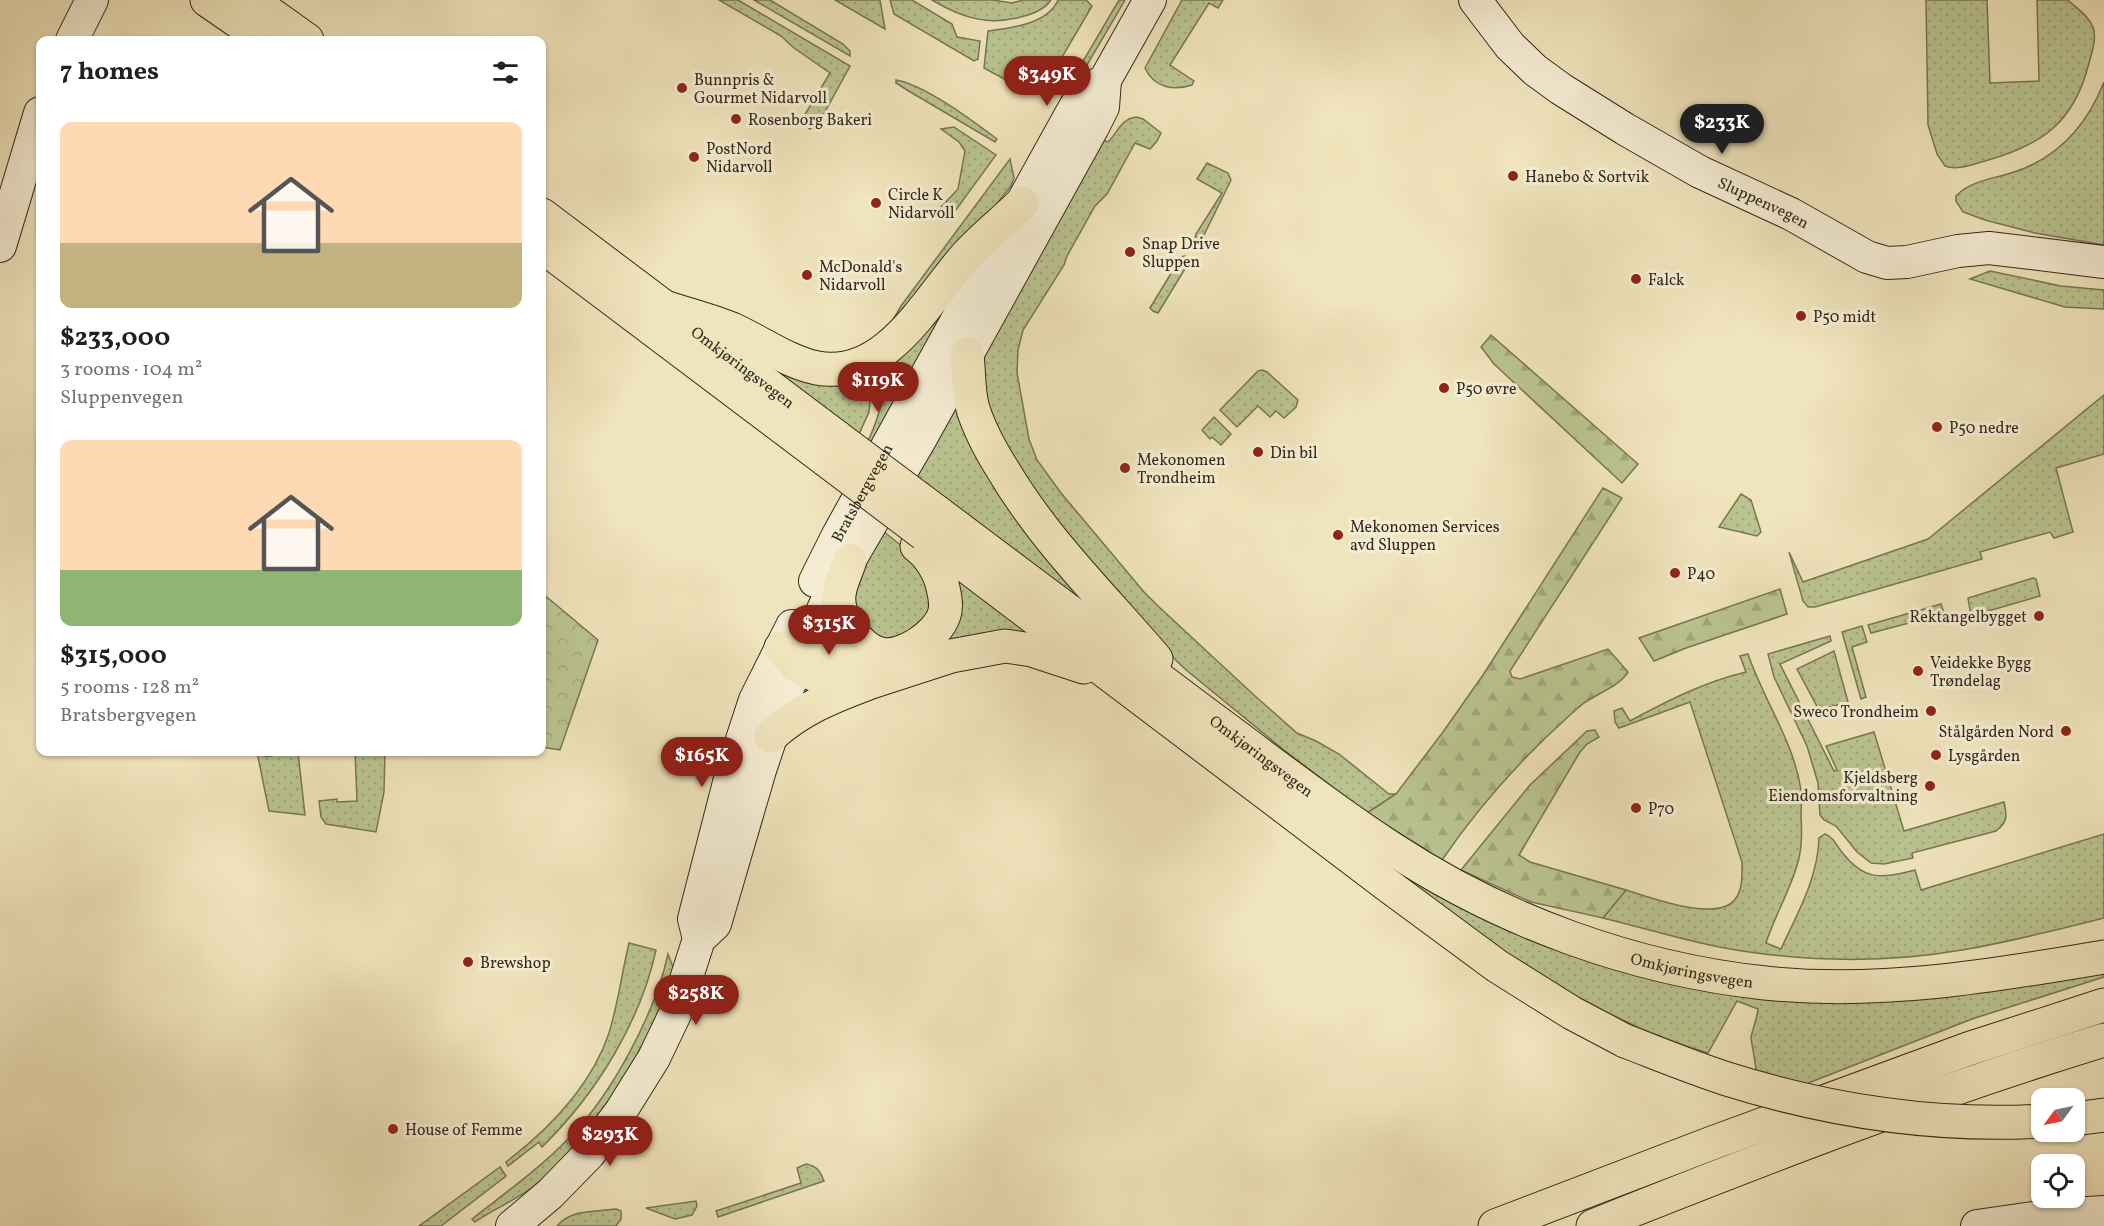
<!DOCTYPE html>
<html lang="en">
<head>
<meta charset="utf-8">
<style>
	body { margin:0; font-family:Vollkorn,serif; background:#f6f6f6; color:#202124; height:100vh; display:flex; flex-direction:column; font-size:22px; white-space:nowrap }
	* { box-sizing:border-box; margin:0 }
	p { font-size:20px; color:#757577 }
	.icon { flex:none; width:33px; height:33px; fill:none; stroke:currentColor; stroke-width:2; stroke-linecap:round; stroke-linejoin:round }
	.map { position:relative; flex:1; overflow:hidden }
	.drawer { position:absolute; left:36px; top:36px; width:510px; height:720px; display:flex; flex-direction:column; background:#fff; border-radius:12px; box-shadow:0 2px 4px #0004 }
	.drawer>* { flex:none }
	.needle { width:39px; rotate:237deg }
	.fabs { position:absolute; left:2031px; top:1088px; display:grid; gap:12px }
	.fabs a { display:grid; place-items:center; width:54px; height:54px; border-radius:12px; background:#fff; box-shadow:0 2px 4px #0004; font-size:30px }
	.price { position:absolute; translate:-50% -51px; padding:0 14px; border-radius:21px; background:#8f2418; color:#fff; font-size:20px; line-height:39px; filter:drop-shadow(0 2px 3px #0008) }
	.price::after { content:''; position:absolute; left:50%; top:36px; width:18px; height:14px; margin-left:-9px; background:inherit; clip-path:polygon(0 0,100% 0,50% 100%) }
	.price.on { background:#222; color:#fff }
	ul { padding:0; list-style:none }
	li { display:grid; align-content:center; gap:12px; height:318px; padding:0 24px }
	li span { display:grid; place-items:center; height:186px; border-radius:12px; color:#555 }
	li>.icon { margin-inline-start:auto }
	span .icon { width:108px; height:108px; fill:#fffc; stroke-width:1 }
	li b { font-size:26px }
	h2 { display:flex; justify-content:space-between; align-items:center; height:72px; padding:0 24px; font-size:26px }
	.map>svg:first-child { display:block }
</style>
</head>
<body>
<div class="map">
<svg width="2104" height="1226" viewBox="0 0 2104 1226">
	<defs>
		<pattern id="grass-dots" width="8" height="8" patternUnits="userSpaceOnUse" patternTransform="scale(1.5)"><rect width="8" height="8" fill="#bac490"/><path d="M2 2h.1M6 6h.1" fill="none" stroke="#a0a87c" stroke-width="1.8" stroke-linecap="round"/></pattern>
		<pattern id="forest-firs" width="22" height="20" patternUnits="userSpaceOnUse" patternTransform="scale(1.5)"><rect width="22" height="20" fill="#bac490"/><path d="M5 1l3.5 6h-7zM16 11l3.5 6h-7z" fill="#a0a87c"/></pattern>
		<pattern id="park-crowns" width="20" height="18" patternUnits="userSpaceOnUse" patternTransform="scale(1.5)"><rect width="20" height="18" fill="#bac490"/><path d="M2 6a3 3 0 1 1 6 0M12 15a3 3 0 1 1 6 0" fill="none" stroke="#a0a87c"/></pattern>
	</defs>
	<rect width="100%" height="100%" fill="#f0e4bc"/>
	<filter id="stains"><feTurbulence type="fractalNoise" baseFrequency=".00333" numOctaves="4"/><feColorMatrix values="0 0 0 0 .2 0 0 0 0 .09 0 0 0 0 .02 0 0 0 .5 -.17"/></filter>
	<radialGradient id="worn" r=".72"><stop offset=".6" stop-color="#630" stop-opacity="0"/><stop offset="1" stop-color="#630" stop-opacity=".3"/></radialGradient>
	<!-- grass -->
	<g fill="url(#grass-dots)" stroke="#767656" stroke-width="1.5">
		<path d="M719,0H738L850,66L820,121L810,129L802,123L804,116L830,73L794,48L781,36Z"/>
		<path d="M754,0H770L843,44L850,51V56Z"/>
		<path d="M835,0H880L885,29Z"/>
		<path d="M890,0H912L952,24L957,37L980,41L978,59L974,61L894,14Z"/>
		<path d="M932,0H993L1012,3L1023,0H1051C1046,8 1037,12 1028,15C991,27 964,19 932,0Z"/>
		<path d="M1058,0H1086L1092,6L1048,81L1023,94L1010,82L984,68L988,31C1011,28 1048,24 1058,0Z"/>
		<path d="M1119,0H1125L1066,101L1064,100L1062,97Z"/>
		<path d="M1182,0H1223L1218,8L1209,3L1170,65L1194,81L1192,85C1174,91 1154,88 1145,68Z"/>
		<path d="M1926,0H1987L1990,83L2039,81L2037,0H2068C2076,8 2089,16 2093,27C2097,38 2092,52 2089,63C2074,123 2042,145 1985,161C1973,164 1957,171 1945,166L1937,154L1928,125Z"/>
		<path d="M896,80C925,85 973,121 997,139L995,142L907,90L896,83Z"/>
		<path d="M2104,82V245L2035,233L1985,220L1963,212L1956,201V196C1970,181 1992,179 2011,173C2057,159 2087,125 2104,82Z"/>
		<path d="M1136,117L1143,119L1161,133L1157,141L1150,149L1135,143L1107,194L1095,206L1067,256L1064,265L1023,330L1018,350L1017,373L1029,439L1037,460L1061,493L1144,592L1158,606L1255,696L1297,733L1316,741L1339,754L1389,794H1396L1367,813L1284,750L1185,669L1135,621L1082,563L985,416L981,354L1100,139L1108,142C1118,132 1121,119 1136,117Z"/>
		<path d="M954,127L996,155L950,218L941,207L958,189L965,151L959,142L941,129Z"/>
		<path d="M1010,159L1014,178L1011,186L912,308L888,328L901,306Z"/>
		<path d="M1207,163L1228,173L1231,180L1201,241L1195,238L1196,234L1222,193L1197,179Z"/>
		<path d="M1185,256L1191,259L1158,313L1153,311L1150,308L1181,257Z"/>
		<path d="M975,257L874,445L868,441C880,415 886,392 885,364Z"/>
		<path d="M1990,271L2061,286L2104,290V309L2065,307L1970,279Z"/>
		<path d="M729,337L873,372L869,412L859,434Z"/>
		<path d="M1262,370L1267,372L1298,400L1296,407L1284,418L1276,411L1270,417L1258,406L1237,427L1220,410L1258,371Z"/>
		<path d="M2104,395V454L2056,468L2073,532L2054,538L2050,532L1980,552L1982,559L1815,607H1808L1803,601L1789,552L1803,582L1928,539Z"/>
		<path d="M957,397L1119,630L914,476Z"/>
		<path d="M1214,417L1231,434L1221,445L1212,437L1210,439L1202,430Z"/>
		<path d="M1741,494L1751,500L1761,532L1757,536L1719,527Z"/>
		<path d="M883,531L909,552L925,573L932,608L923,626L888,640L870,634L853,601L859,574Z"/>
		<path d="M950,573L1040,638L937,644Z"/>
		<path d="M2033,578L2036,579L2040,596L1971,616L1968,598Z"/>
		<path d="M1941,604L1945,617L1919,624L1917,611Z"/>
		<path d="M1910,613L1913,622L1871,633L1868,625Z"/>
		<path d="M1862,626L1867,642L1852,647L1866,697L1861,699L1842,632Z"/>
		<path d="M1830,636L1831,641L1780,664L1834,771L1837,770L1826,746L1874,732L1904,831L2004,802C2007,815 2008,822 1996,831L1912,853L1913,858L1884,864L1871,863L1857,852L1836,826L1824,820L1820,815L1818,783L1807,746L1774,677L1768,654Z"/>
		<path d="M1834,651L1848,702L1819,710L1797,669Z"/>
		<path d="M1748,654C1763,699 1794,742 1801,790C1802,799 1801,808 1801,817C1802,831 1802,845 1799,858C1792,888 1775,914 1766,943L1781,949C1797,914 1818,878 1819,838L1825,834C1833,837 1836,844 1841,851C1864,881 1880,879 1915,870L1921,890L2104,834V918C2057,930 2010,942 1962,950C1893,962 1819,962 1749,952C1700,945 1651,930 1603,918L1626,890C1649,897 1720,924 1736,898C1743,888 1742,874 1742,862L1690,702L1619,728L1615,722L1614,711L1622,708L1630,721C1667,701 1704,682 1746,672L1740,656Z"/>
		<path d="M257,752H263L264,756H271V752H298L305,815L269,811Z"/>
		<path d="M355,752H385L384,792L376,832L326,824L321,817L319,801L337,799V802L357,801Z"/>
		<path d="M1348,837L1564,952L1604,966L1640,976L2104,971V977L1972,1019L1806,1084L1756,1070C1756,1064 1751,1041 1751,1037C1753,1028 1757,1019 1758,1009L1737,1001L1708,1053C1572,1013 1460,920 1348,837Z"/>
		<path d="M629,943L656,950C640,1023 596,1094 542,1147L539,1142L508,1166L506,1162C549,1129 591,1087 609,1033C618,1004 622,972 629,943Z"/>
		<path d="M668,954L673,967C670,990 659,1011 649,1032C620,1088 584,1146 534,1186C516,1200 494,1209 475,1222L472,1219C505,1193 539,1169 568,1139C611,1096 655,1014 668,954Z"/>
		<path d="M806,1164C817,1166 820,1171 824,1181L718,1217L716,1211L801,1183L797,1168Z"/>
		<path d="M500,1167L506,1176L441,1226H419Z"/>
		<path d="M696,1201L697,1206L692,1215L675,1219L646,1208Z"/>
		<path d="M616,1209L621,1211V1219L616,1226H557C571,1209 595,1212 616,1209Z"/>
	</g>
	<!-- forest -->
	<g fill="url(#forest-firs)" stroke="#767656" stroke-width="1.5">
		<path d="M1491,335L1638,464L1622,483L1494,364L1481,347Z"/>
		<path d="M1603,488L1622,498L1510,671L1512,677L1520,679L1608,649L1628,672C1619,686 1601,692 1587,701C1580,705 1575,711 1569,716C1521,759 1479,806 1442,860L1367,813L1396,794L1443,732L1483,675Z"/>
		<path d="M1780,589L1787,614L1686,648L1654,661L1639,638Z"/>
		<path d="M1595,730L1599,737L1587,744L1580,752L1519,855L1530,862L1626,890L1603,918L1531,902L1461,870L1530,785L1587,731Z"/>
	</g>
	<!-- park -->
	<path fill="url(#park-crowns)" stroke="#767656" stroke-width="1.5" d="M542,593L598,640L560,750L542,747Z"/>
	<g fill="none" stroke-linecap="round" stroke-linejoin="round">
		<defs>
			<g id="secondary">
				<path id="s1" d="M1475,0L1510,46L1535,70L1561,89L1625,129L1700,172L1791,214L1867,257L1887,263L1907,262L1958,251L1989,248L2104,262"/>
				<path d="M72,40L92,0"/>
				<path d="M0,246L40,113"/>
				<path id="s2" d="M815,581L838,535L1071,114L1082,95L1105,80L1150,0"/>
				<path d="M699,939L694,919L733,767L755,700L792,626"/>
				<path d="M512,1226L550,1194L589,1154L621,1111L654,1058L675,1014L699,939L715,924L760,770L786,692L830,594L921,438L1093,127L1103,107L1105,80"/>
				<path d="M1977,1226L2054,1215L2104,1212"/>
			</g>
			<g id="primary">
				<path d="M1495,1226L1712,1143L1968,1049L2104,1005"/>
				<path d="M1593,1226C1761,1159 1930,1093 2104,1040"/>
			</g>
			<g id="highway">
				<path d="M207,0L265,40"/>
				<path d="M251,0L307,40"/>
				<path id="s3" d="M542,215L838,438"/>
				<path d="M542,246L826,460"/>
				<path d="M665,307C688,315 713,321 734,330C762,343 788,362 817,368C886,381 927,300 966,256C983,237 1004,221 1022,203"/>
				<path d="M967,354C969,372 968,392 973,409C980,431 991,451 1003,470C1045,541 1103,597 1156,659"/>
				<path id="s4" d="M937,512C1028,580 1119,649 1210,717C1270,761 1329,808 1391,848C1502,921 1633,969 1765,983C1879,995 1992,976 2104,957"/>
				<path d="M924,534L1386,884L1497,966L1572,1013L1625,1041"/>
				<path d="M850,560C847,571 840,583 839,595C836,616 859,650 881,654C903,659 937,635 944,615C947,607 945,596 943,588C940,572 930,556 917,546"/>
				<path d="M781,648L797,666L817,676L839,680L871,682L951,656L1005,646L1032,650L1084,667"/>
				<path d="M781,648L806,646L829,654L849,658L867,659L882,655"/>
				<path d="M771,736C799,710 831,697 866,684"/>
				<path d="M2074,1119L2104,1115"/>
			</g>
		</defs>
		<!-- secondary casing -->
		<use href="#secondary" stroke="#33291d" stroke-width="34"/>
		<!-- primary casing -->
		<use href="#primary" stroke="#33291d" stroke-width="35"/>
		<!-- highway casing -->
		<use href="#highway" stroke="#33291d" stroke-width="35"/>
		<!-- secondary -->
		<use href="#secondary" stroke="#f5edd3" stroke-width="32"/>
		<!-- primary -->
		<use href="#primary" stroke="#f0e4bc" stroke-width="33"/>
		<!-- highway -->
		<use href="#highway" stroke="#f0e4bc" stroke-width="33"/>
		<defs>
			<g id="highway-bridge">
				<path d="M838,438L937,512"/>
				<path d="M826,460L924,534"/>
				<path d="M1625,1041C1659,1054 1693,1068 1727,1079C1829,1111 1936,1127 2042,1121"/>
			</g>
		</defs>
		<!-- highway-bridge casing -->
		<use href="#highway-bridge" stroke="#33291d" stroke-width="35" stroke-linecap="butt"/>
		<!-- highway-bridge -->
		<use href="#highway-bridge" stroke="#f0e4bc" stroke-width="33"/>
	</g>
	<!-- markers -->
	<g fill="#8f2418" stroke="#f5edd3" stroke-width="2">
		<circle cx="682" cy="88" r="6"/>
		<circle cx="736" cy="119" r="6"/>
		<circle cx="694" cy="157" r="6"/>
		<circle cx="1513" cy="176" r="6"/>
		<circle cx="876" cy="203" r="6"/>
		<circle cx="1130" cy="252" r="6"/>
		<circle cx="807" cy="275" r="6"/>
		<circle cx="1636" cy="279" r="6"/>
		<circle cx="1801" cy="316" r="6"/>
		<circle cx="1444" cy="388" r="6"/>
		<circle cx="1937" cy="427" r="6"/>
		<circle cx="1258" cy="452" r="6"/>
		<circle cx="1125" cy="468" r="6"/>
		<circle cx="1338" cy="535" r="6"/>
		<circle cx="1675" cy="573" r="6"/>
		<circle cx="2039" cy="616" r="6"/>
		<circle cx="1918" cy="671" r="6"/>
		<circle cx="1931" cy="711" r="6"/>
		<circle cx="2066" cy="731" r="6"/>
		<circle cx="1936" cy="755" r="6"/>
		<circle cx="1930" cy="786" r="6"/>
		<circle cx="1636" cy="808" r="6"/>
		<circle cx="468" cy="962" r="6"/>
		<circle cx="393" cy="1129" r="6"/>
	</g>
	<g text-anchor="middle" stroke-width="6" stroke-linejoin="round" paint-order="stroke">
		<!-- poi labels -->
		<g font-size="16" fill="#33291d" stroke="#f5edd3" text-anchor="start">
			<text x="694" y="85">Bunnpris &amp;<tspan x="694" dy="18">Gourmet Nidarvoll</tspan></text>
			<text x="748" y="125">Rosenborg Bakeri</text>
			<text x="706" y="154">PostNord<tspan x="706" dy="18">Nidarvoll</tspan></text>
			<text x="1525" y="182">Hanebo &amp; Sortvik</text>
			<text x="888" y="200">Circle K<tspan x="888" dy="18">Nidarvoll</tspan></text>
			<text x="1142" y="249">Snap Drive<tspan x="1142" dy="18">Sluppen</tspan></text>
			<text x="819" y="272">McDonald's<tspan x="819" dy="18">Nidarvoll</tspan></text>
			<text x="1648" y="285">Falck</text>
			<text x="1813" y="322">P50 midt</text>
			<text x="1456" y="394">P50 øvre</text>
			<text x="1949" y="433">P50 nedre</text>
			<text x="1270" y="458">Din bil</text>
			<text x="1137" y="465">Mekonomen<tspan x="1137" dy="18">Trondheim</tspan></text>
			<text x="1350" y="532">Mekonomen Services<tspan x="1350" dy="18">avd Sluppen</tspan></text>
			<text x="1687" y="579">P40</text>
			<text x="2027" y="622" text-anchor="end">Rektangelbygget</text>
			<text x="1930" y="668">Veidekke Bygg<tspan x="1930" dy="18">Trøndelag</tspan></text>
			<text x="1919" y="717" text-anchor="end">Sweco Trondheim</text>
			<text x="2054" y="737" text-anchor="end">Stålgården Nord</text>
			<text x="1948" y="761">Lysgården</text>
			<text x="1918" y="783" text-anchor="end">Kjeldsberg<tspan x="1918" dy="18">Eiendomsforvaltning</tspan></text>
			<text x="1648" y="814">P70</text>
			<text x="480" y="968">Brewshop</text>
			<text x="405" y="1135">House of Femme</text>
		</g>
		<!-- street labels -->
		<g font-size="16" fill="#33291d" stroke="#f5edd3">
			<text dy="6" stroke="none"><textPath href="#s1" startOffset="357">Sluppenvegen</textPath></text>
			<text dy="6" stroke="none"><textPath href="#s3" startOffset="252">Omkjøringsvegen</textPath></text>
			<text dy="6" stroke="none"><textPath href="#s2" startOffset="100">Bratsbergvegen</textPath></text>
			<text dy="6" stroke="none"><textPath href="#s4" startOffset="406">Omkjøringsvegen</textPath></text>
			<text dy="6" stroke="none"><textPath href="#s4" startOffset="892">Omkjøringsvegen</textPath></text>
		</g>
	</g>
	<rect width="100%" height="100%" filter="url(#stains)"/>
	<rect width="100%" height="100%" fill="url(#worn)"/>
</svg>
<div class="fabs">
<a><svg class="needle" viewBox="-14 -14 28 28"><path d="M0-13l5 13h-10z" fill="#e53935"/><path d="M0 13l5-13h-10z" fill="#757577"/></svg></a>
<a><svg class="icon" aria-label="locate" viewBox="0 0 24 24"><circle cx="12" cy="12" r="6"/><path d="M12 2v4M12 18v4M2 12h4M18 12h4"/></svg></a>
</div>
<b class="price" style="left:1047px;top:107px">$349K</b>
<b class="price on" style="left:1722px;top:155px">$233K</b>
<b class="price" style="left:878px;top:413px">$119K</b>
<b class="price" style="left:829px;top:656px">$315K</b>
<b class="price" style="left:702px;top:788px">$165K</b>
<b class="price" style="left:696px;top:1026px">$258K</b>
<b class="price" style="left:610px;top:1167px">$293K</b>
<section class="drawer">
<h2>7 homes<svg class="icon" aria-label="filters" viewBox="0 0 24 24"><path d="M4 7h16M4 17h16"/><circle cx="9" cy="7" r="2"/><circle cx="15" cy="17" r="2"/></svg></h2>
<ul>
<li><span style="background:linear-gradient(#ffd9b3 65%,#c2b280 0)"><svg class="icon" aria-label="home" viewBox="0 0 24 24"><path d="M3 11l9-7 9 7M6 9v11h12V9"/></svg></span><div><b>$233,000</b><p>3 rooms · 104 m²</p><p>Sluppenvegen</p></div></li>
<li><span style="background:linear-gradient(#ffd9b3 70%,#8fb573 0)"><svg class="icon" aria-label="home" viewBox="0 0 24 24"><path d="M3 11l9-7 9 7M6 9v11h12V9"/></svg></span><div><b>$315,000</b><p>5 rooms · 128 m²</p><p>Bratsbergvegen</p></div></li>
</ul>
</section>
</div>
</body>
</html>
